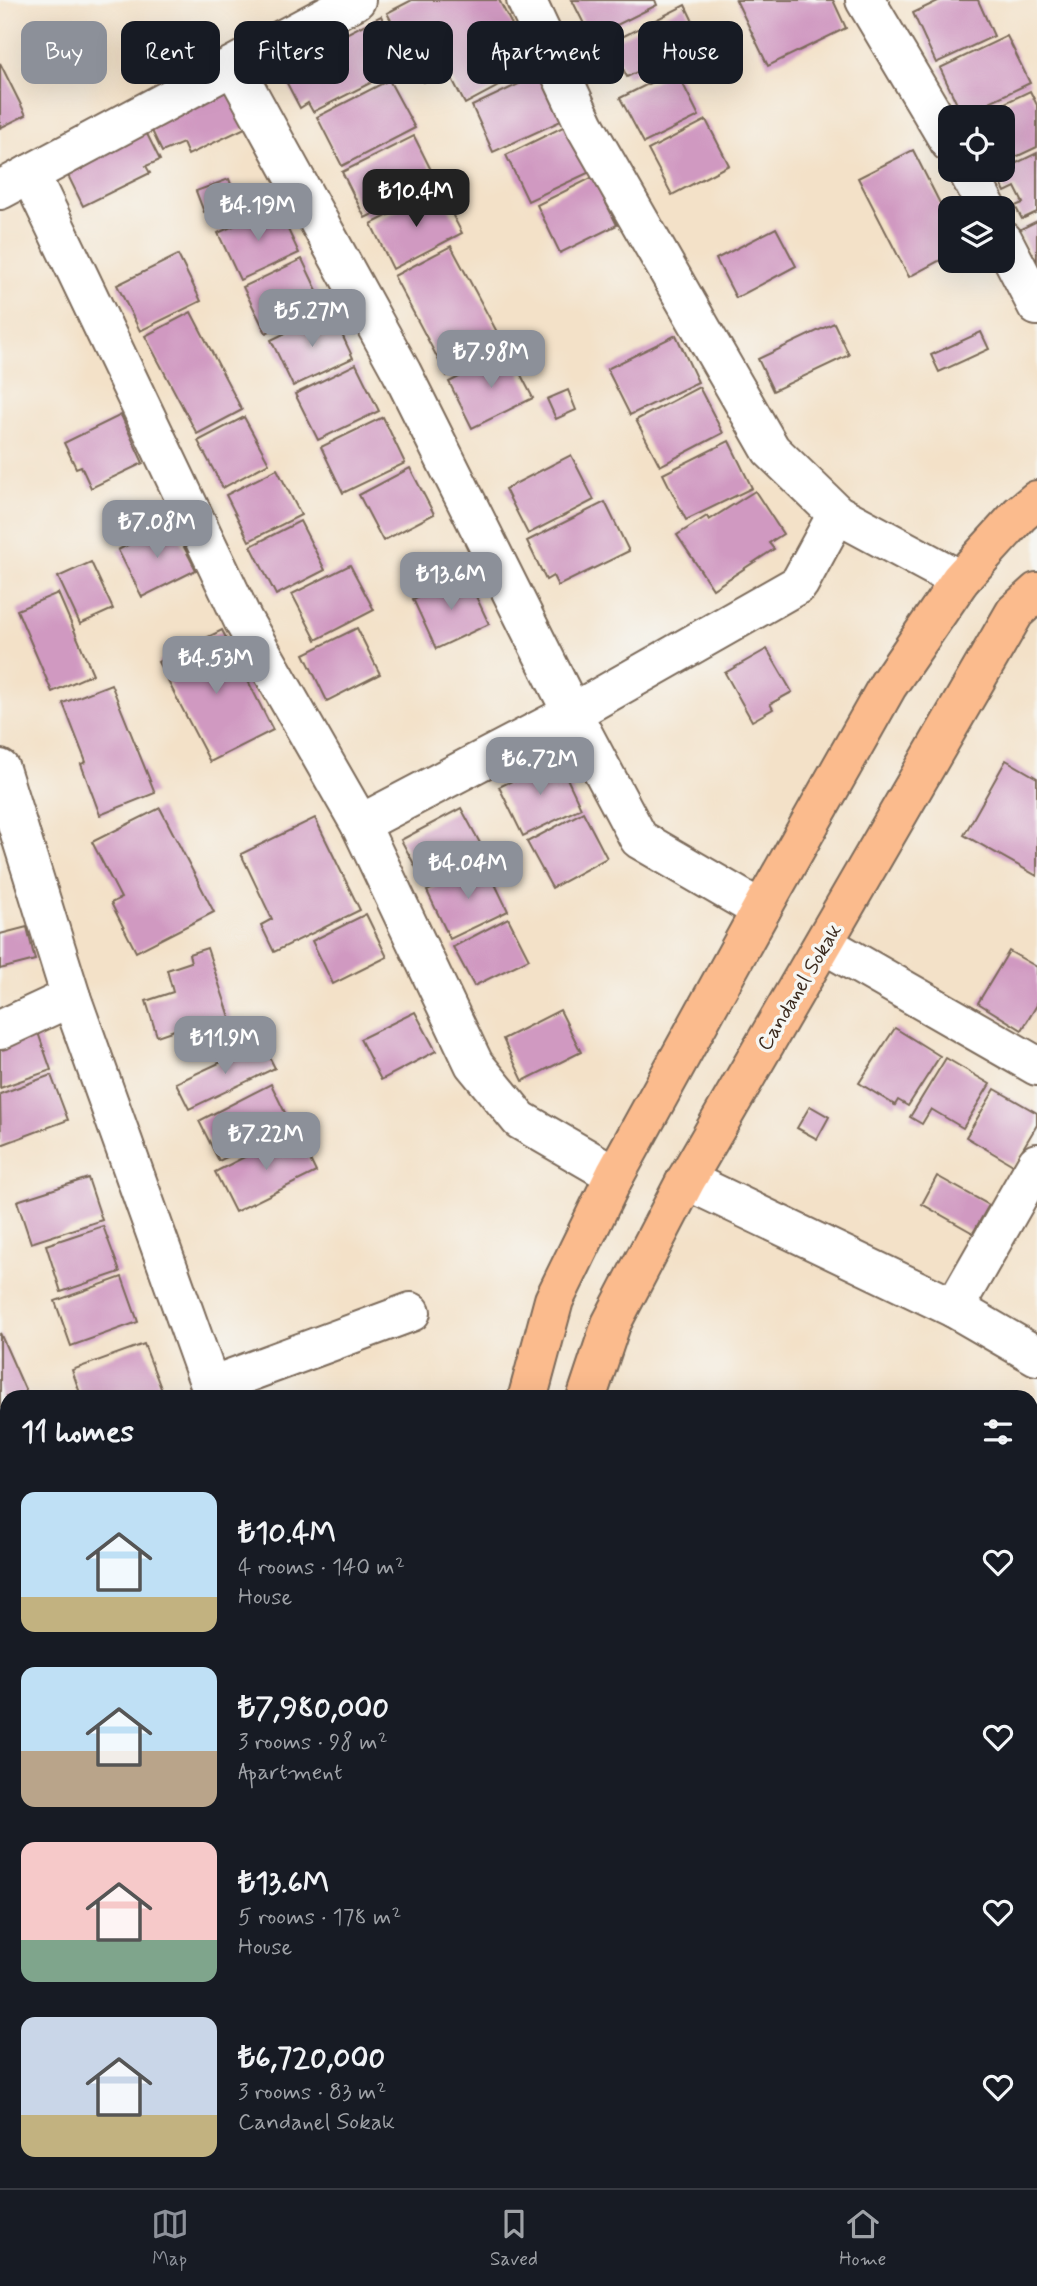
<!DOCTYPE html>
<html lang="en">
<head>
<meta charset="utf-8">
<style>
	body { margin:0; font-family:Mynerve,sans-serif; background:#242831; color:#f1f3f6; height:100vh; display:flex; flex-direction:column; font-size:26px; white-space:nowrap }
	* { box-sizing:border-box; margin:0 }
	p { font-size:23px; color:#9ea1a6 }
	.icon { flex:none; width:38px; height:38px; fill:none; stroke:currentColor; stroke-width:2; stroke-linecap:round; stroke-linejoin:round }
	.map { position:relative; flex:1; overflow:hidden }
	.sheet { position:absolute; left:0px; top:1390px; width:1038px; height:800px; display:flex; flex-direction:column; background:#171b24; border-radius:21px 21px 0 0; box-shadow:0 7px 28px #0002 }
	.sheet>* { flex:none }
	.guide { position:absolute; left:21px; top:21px; width:996px; height:63px; display:flex; gap:14px }
	.buttons { position:absolute; left:938px; top:105px; display:grid; gap:14px }
	.buttons a { display:grid; place-items:center; width:77px; height:77px; border-radius:14px; background:#171b24; box-shadow:0 7px 28px #0002; font-size:35px }
	.price { position:absolute; translate:-50% -60px; padding:0 16px; border-radius:14px; background:#8c9099; color:#fff; font-size:23px; line-height:46px; filter:drop-shadow(0 2px 4px #0008) }
	.price::after { content:''; position:absolute; left:50%; top:42px; width:21px; height:16px; margin-left:-10px; background:inherit; clip-path:polygon(0 0,100% 0,50% 100%) }
	.price.selected { background:#222; color:#fff }
	ul { padding:0; list-style:none }
	li { display:flex; align-items:center; gap:21px; height:175px; padding:0 21px }
	li span { display:grid; place-items:center; flex:none; width:196px; height:140px; border-radius:14px; color:#555 }
	li>.icon { margin-inline-start:auto }
	span .icon { width:84px; height:84px; fill:#fffc; stroke-width:1 }
	li b { font-size:30px }
	h2 { display:flex; justify-content:space-between; align-items:center; height:84px; padding:0 21px; font-size:30px }
	.pill { padding:0 24px; border-radius:14px; background:#171b24; box-shadow:0 7px 28px #0002; font-size:24px; line-height:63px }
	.pill.selected { background:#8c9099; color:#fff }
	.menu { display:flex; justify-content:space-around; align-items:center; height:98px; border-top:2px solid #363941; background:#171b24; font-size:19px; color:#9ea1a6 }
	.menu a { display:grid; justify-items:center; gap:4px }
	.menu .selected { color:#8c9099 }
	.map>svg:first-child { display:block }
</style>
</head>
<body>
<div class="map">
<svg width="1037" height="2188" viewBox="0 0 1037 2188">
	<rect width="100%" height="100%" fill="#f6f6f2"/>
	<filter id="ink" filterUnits="userSpaceOnUse"><feTurbulence type="fractalNoise" baseFrequency=".0143" numOctaves="2"/><feDisplacementMap in="SourceGraphic" scale="14" xChannelSelector="R" yChannelSelector="G"/><feConvolveMatrix kernelMatrix="1 2 1 2 8 2 1 2 1" color-interpolation-filters="sRGB"/></filter>
	<filter id="wash" filterUnits="userSpaceOnUse"><feTurbulence type="fractalNoise" baseFrequency=".00686" numOctaves="4" result="noise"/><feDisplacementMap in="SourceGraphic" scale="28" xChannelSelector="R" yChannelSelector="G"/><feGaussianBlur stdDeviation="1.57" result="paint"/><feColorMatrix in="noise" values="0 0 0 0 0 0 0 0 0 0 0 0 0 0 0 0 0 1.4 0 .05"/><feComposite in="paint" operator="in"/></filter>
	<g filter="url(#wash)">
		<rect width="100%" height="100%" fill="#f3e1c8"/>
		<!-- green -->
		<path fill="#aac267" stroke="#727642" stroke-width="2" d="M0,1779H7V2073L0,2072Z"/>
		<g id="blocks">
			<!-- building -->
			<g fill="#d099c1">
				<path d="M412,0H499L534,67L465,104L447,69L424,82L387,13Z"/>
				<path d="M572,0H655L657,5L591,38Z"/>
				<path d="M736,0H833L846,28L768,66Z"/>
				<path d="M940,0H978L994,36L936,63L913,13Z"/>
				<path d="M685,5L702,40L627,77L610,43Z"/>
				<path d="M381,16L400,52L381,61L388,74L313,112L308,103L300,108L279,68Z"/>
				<path d="M1007,36L1030,83L962,115L940,68Z"/>
				<path d="M0,63L26,115L0,128Z"/>
				<path d="M676,70L699,116L644,143L620,98Z"/>
				<path d="M542,73L563,120L493,152L472,106Z"/>
				<path d="M223,80L245,128L188,155L183,143L162,152L145,116Z"/>
				<path d="M389,80L415,128L342,166L317,117Z"/>
				<path d="M1030,91L1037,105V147L1003,163V117H976Z"/>
				<path d="M706,120L729,165L672,195L648,150Z"/>
				<path d="M141,122L160,160L146,166L150,173L83,206L61,161Z"/>
				<path d="M567,125L590,172L528,201L506,155Z"/>
				<path d="M414,136L437,182L365,218L342,172Z"/>
				<path d="M913,150L950,223V255L909,277L858,178Z"/>
				<path d="M1037,153V212L1022,219L1015,206L1023,203L1015,187L1005,192L996,173Z"/>
				<path d="M593,177L617,225L560,253L537,205Z"/>
				<path d="M229,179L237,200L204,212L196,191Z"/>
				<path d="M439,189L462,233L393,269L371,224Z"/>
				<path d="M277,206L299,253L240,280L218,233Z"/>
				<path d="M1037,221V266L1019,230Z"/>
				<path d="M776,228L796,266L736,298L716,259Z"/>
				<path d="M451,246L504,345L447,376L394,276Z"/>
				<path d="M178,255L201,301L140,331L117,285Z"/>
				<path d="M302,259L324,305L266,333L243,287Z"/>
				<path d="M331,311L353,358L293,386L271,340Z"/>
				<path d="M191,312L242,410L197,434L145,336Z"/>
				<path d="M834,323L849,355L773,391L758,359Z"/>
				<path d="M981,332L989,349L939,372L931,355Z"/>
				<path d="M676,335L698,382L630,415L607,369Z"/>
				<path d="M509,352L533,398L472,428L449,382Z"/>
				<path d="M356,364L379,411L318,440L295,394Z"/>
				<path d="M699,387L723,433L660,466L636,420Z"/>
				<path d="M568,390L576,410L556,419L547,399Z"/>
				<path d="M121,415L143,463L91,488L81,466L76,468L64,443Z"/>
				<path d="M244,417L269,463L223,488L198,441Z"/>
				<path d="M383,417L405,463L343,493L321,447Z"/>
				<path d="M729,441L752,488L686,520L663,474Z"/>
				<path d="M571,455L594,500L528,534L505,489Z"/>
				<path d="M410,468L434,514L383,541L359,495Z"/>
				<path d="M277,469L301,515L249,541L226,495Z"/>
				<path d="M755,491L783,534L769,543L774,549L713,589L677,535L707,516L709,520Z"/>
				<path d="M605,502L629,551L558,586L553,576L546,580L527,541Z"/>
				<path d="M300,521L325,570L276,595L251,546Z"/>
				<path d="M171,522L196,570L142,597L118,550Z"/>
				<path d="M91,562L113,609L80,624L58,577Z"/>
				<path d="M350,565L374,610L316,640L292,594Z"/>
				<path d="M466,575L489,624L436,649L413,599Z"/>
				<path d="M58,593L93,674L52,692L17,610Z"/>
				<path d="M357,628L380,674L327,701L304,654Z"/>
				<path d="M222,630L273,730L210,762L158,662Z"/>
				<path d="M767,649L792,692L770,704L773,709L752,721L725,673Z"/>
				<path d="M111,684L155,793L100,815L81,764L86,762L63,703Z"/>
				<path d="M558,759L581,808L523,836L499,787Z"/>
				<path d="M1006,760L1037,778V876L964,835Z"/>
				<path d="M160,808L214,912L136,952L111,903L121,898L92,842Z"/>
				<path d="M461,808L486,854L426,886L401,840Z"/>
				<path d="M583,812L607,858L552,888L527,842Z"/>
				<path d="M315,818L360,910L274,952L261,925L272,919L241,854Z"/>
				<path d="M485,863L508,911L450,939L427,891Z"/>
				<path d="M366,914L387,957L333,984L312,941Z"/>
				<path d="M508,918L529,959L474,986L453,947Z"/>
				<path d="M27,927L35,960L0,969V934Z"/>
				<path d="M207,948L232,1023L187,1038L183,1027L157,1036L146,1001L173,992L167,970L191,962L189,954Z"/>
				<path d="M1009,951L1037,967V1005L1022,1030L978,1003Z"/>
				<path d="M560,1010L581,1052L523,1081L503,1039Z"/>
				<path d="M415,1012L436,1051L381,1080L360,1039Z"/>
				<path d="M35,1024L51,1070L0,1088V1037Z"/>
				<path d="M895,1028L940,1056L908,1106L898,1100L895,1105L859,1083Z"/>
				<path d="M262,1043L275,1068L189,1109L176,1083Z"/>
				<path d="M946,1058L990,1084L963,1128L931,1109L922,1124L910,1117Z"/>
				<path d="M51,1075L68,1120L1,1145L0,1094Z"/>
				<path d="M271,1084L291,1125L219,1161L199,1121Z"/>
				<path d="M995,1089L1037,1113V1125L1013,1165L966,1137Z"/>
				<path d="M810,1106L829,1117L817,1139L797,1128Z"/>
				<path d="M296,1131L316,1172L235,1212L215,1172Z"/>
				<path d="M937,1176L989,1205L973,1233L922,1204Z"/>
				<path d="M88,1178L102,1220L31,1243L17,1201Z"/>
				<path d="M103,1226L120,1272L61,1292L46,1245Z"/>
				<path d="M122,1277L138,1322L71,1346L55,1301Z"/>
				<path d="M0,1333L28,1396H7V1424L0,1427Z"/>
				<path d="M144,1344L164,1396H81L72,1370Z"/>
				<path d="M7,1490V1539L3,1541L0,1532V1492Z"/>
				<path d="M1031,1916H1037V1996L1031,1995Z"/>
			</g>
		</g>
	</g>
	<g filter="url(#ink)">
		<use href="#blocks" fill-opacity="0" stroke="#7b6a5a" stroke-width="2"/>
		<g fill="none" stroke-linecap="round" stroke-linejoin="round">
			<defs>
				<g id="service">
					<path d="M1031,2134L1037,2135"/>
					<path d="M652,2188L659,2182"/>
				</g>
				<g id="minor">
					<path d="M526,0L585,126L771,450L837,514L960,580"/>
					<path d="M865,0L950,143"/>
					<path d="M234,67L402,373L572,713L639,839L761,910"/>
					<path d="M967,170L987,208"/>
					<path d="M30,174L243,620L360,824L474,1064L520,1120L615,1175"/>
					<path d="M0,190L356,0"/>
					<path d="M1003,240L1037,306"/>
					<path d="M360,824L572,713L799,584L837,514"/>
					<path d="M824,944L1037,1066"/>
					<path d="M0,1030L71,997"/>
					<path d="M1037,1163L954,1308L1037,1356"/>
					<path d="M686,1180L954,1308"/>
					<path d="M211,1386L411,1312"/>
				</g>
				<path id="tertiary" d="M0,769L71,997L214,1396"/>
				<g id="primary">
					<path d="M528,1396L554,1300L615,1175L761,910L888,685L960,580L1020,514L1037,500"/>
					<path d="M587,1396L611,1324L686,1180L1015,612L1037,592"/>
					<path d="M0,1674H7"/>
					<path d="M0,1738L7,1739"/>
				</g>
				<g id="trunk">
					<path d="M0,2117H7"/>
					<path d="M0,2171H7"/>
					<path d="M132,2182L198,2188"/>
					<path d="M371,2182L394,2188"/>
				</g>
			</defs>
			<!-- service casing -->
			<use href="#service" stroke="#7b6a5a" stroke-width="28"/>
			<!-- minor casing -->
			<use href="#minor" stroke="#7b6a5a" stroke-width="42"/>
			<!-- tertiary casing -->
			<use href="#tertiary" stroke="#7b6a5a" stroke-width="42"/>
			<!-- primary casing -->
			<use href="#primary" stroke="#7b6a5a" stroke-width="42"/>
			<!-- trunk casing -->
			<use href="#trunk" stroke="#7b6a5a" stroke-width="42"/>
			<!-- service -->
			<use href="#service" stroke="#fff" stroke-width="24"/>
			<!-- minor -->
			<use href="#minor" stroke="#fff" stroke-width="38"/>
			<!-- tertiary -->
			<use href="#tertiary" stroke="#fff" stroke-width="38"/>
			<!-- primary -->
			<use href="#primary" stroke="#fbbb8d" stroke-width="38"/>
			<!-- trunk -->
			<use href="#trunk" stroke="#fbbb8d" stroke-width="38"/>
		</g>
	</g>
	<g text-anchor="middle" stroke-width="7" stroke-linejoin="round" paint-order="stroke">
		<!-- street labels -->
		<g font-size="21" fill="#3b2a1e" stroke="#f6f6f2">
			<text transform="translate(799 987) rotate(-59)" y="7">Candanel Sokak</text>
		</g>
	</g>
</svg>
<div class="buttons">
<a><svg class="icon" aria-label="locate" viewBox="0 0 24 24"><circle cx="12" cy="12" r="6"/><path d="M12 2v4M12 18v4M2 12h4M18 12h4"/></svg></a>
<a><svg class="icon" aria-label="layers" viewBox="0 0 24 24"><path d="M12 4l9 5-9 5-9-5zM3 14l9 5 9-5"/></svg></a>
</div>
<b class="price selected" style="left:416px;top:229px">₺10.4M</b>
<b class="price" style="left:258px;top:243px">₺4.19M</b>
<b class="price" style="left:312px;top:349px">₺5.27M</b>
<b class="price" style="left:491px;top:390px">₺7.98M</b>
<b class="price" style="left:157px;top:560px">₺7.08M</b>
<b class="price" style="left:451px;top:612px">₺13.6M</b>
<b class="price" style="left:216px;top:696px">₺4.53M</b>
<b class="price" style="left:540px;top:797px">₺6.72M</b>
<b class="price" style="left:468px;top:901px">₺4.04M</b>
<b class="price" style="left:225px;top:1076px">₺11.9M</b>
<b class="price" style="left:266px;top:1172px">₺7.22M</b>
<div class="guide">
<a class="pill selected">Buy</a>
<a class="pill">Rent</a>
<a class="pill">Filters</a>
<a class="pill">New</a>
<a class="pill">Apartment</a>
<a class="pill">House</a>
</div>
<section class="sheet">
<h2>11 homes<svg class="icon" aria-label="filters" viewBox="0 0 24 24"><path d="M4 7h16M4 17h16"/><circle cx="9" cy="7" r="2"/><circle cx="15" cy="17" r="2"/></svg></h2>
<ul>
<li><span style="background:linear-gradient(#bfe0f5 75%,#c2b280 0)"><svg class="icon" aria-label="home" viewBox="0 0 24 24"><path d="M3 11l9-7 9 7M6 9v11h12V9"/></svg></span><div><b>₺10.4M</b><p>4 rooms · 140 m²</p><p>House</p></div><svg class="icon" aria-label="heart" viewBox="0 0 24 24"><path d="M12 20l-8-8c-3-5 5-10 8-4 3-6 11-1 8 4z"/></svg></li>
<li><span style="background:linear-gradient(#bfe0f5 60%,#b9a48a 0)"><svg class="icon" aria-label="home" viewBox="0 0 24 24"><path d="M3 11l9-7 9 7M6 9v11h12V9"/></svg></span><div><b>₺7,980,000</b><p>3 rooms · 98 m²</p><p>Apartment</p></div><svg class="icon" aria-label="heart" viewBox="0 0 24 24"><path d="M12 20l-8-8c-3-5 5-10 8-4 3-6 11-1 8 4z"/></svg></li>
<li><span style="background:linear-gradient(#f6c9c9 70%,#7fa58c 0)"><svg class="icon" aria-label="home" viewBox="0 0 24 24"><path d="M3 11l9-7 9 7M6 9v11h12V9"/></svg></span><div><b>₺13.6M</b><p>5 rooms · 178 m²</p><p>House</p></div><svg class="icon" aria-label="heart" viewBox="0 0 24 24"><path d="M12 20l-8-8c-3-5 5-10 8-4 3-6 11-1 8 4z"/></svg></li>
<li><span style="background:linear-gradient(#c9d6e8 70%,#c2b280 0)"><svg class="icon" aria-label="home" viewBox="0 0 24 24"><path d="M3 11l9-7 9 7M6 9v11h12V9"/></svg></span><div><b>₺6,720,000</b><p>3 rooms · 83 m²</p><p>Candanel Sokak</p></div><svg class="icon" aria-label="heart" viewBox="0 0 24 24"><path d="M12 20l-8-8c-3-5 5-10 8-4 3-6 11-1 8 4z"/></svg></li>
</ul>
</section>
</div>
<nav class="menu">
<a class="selected"><svg class="icon" aria-label="map" viewBox="0 0 24 24"><path d="M3 6l6-2 6 2 6-2v14l-6 2-6-2-6 2zM9 4v14M15 6v14"/></svg>Map</a>
<a><svg class="icon" aria-label="saved" viewBox="0 0 24 24"><path d="M7 4h10v16l-5-4-5 4z"/></svg>Saved</a>
<a><svg class="icon" aria-label="home" viewBox="0 0 24 24"><path d="M3 11l9-7 9 7M6 9v11h12V9"/></svg>Home</a>
</nav>
</body>
</html>
